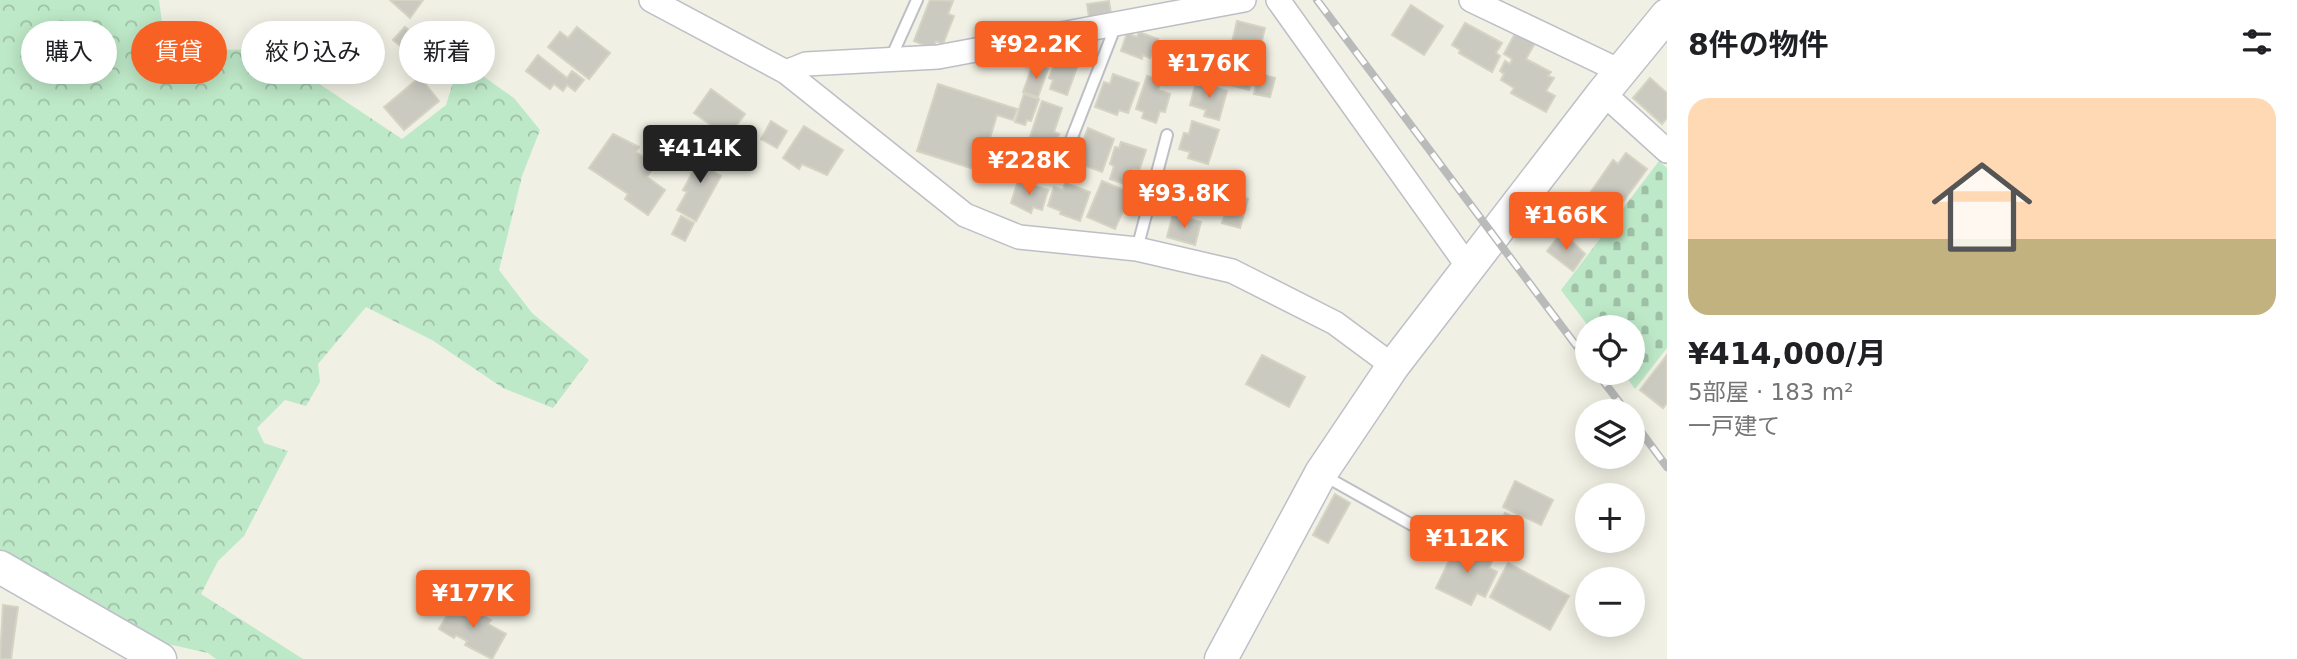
<!DOCTYPE html>
<html lang="ja">
<head>
<meta charset="utf-8">
<style>
	body { margin:0; font-family:"DejaVu Sans","Noto Sans JP",sans-serif; background:#f2f2f2; color:#202124; height:100vh; display:flex; flex-direction:column; font-size:26px; white-space:nowrap }
	* { box-sizing:border-box; margin:0 }
	p { font-size:23px; color:#757577 }
	.icon { flex:none; width:38px; height:38px; fill:none; stroke:currentColor; stroke-width:2; stroke-linecap:round; stroke-linejoin:round }
	.map { position:relative; flex:1; overflow:hidden }
	.panel { display:flex; flex-direction:column; background:#fff; width:630px }
	.panel>* { flex:none }
	.banner { position:absolute; left:21px; top:21px; width:665px; height:63px; display:flex; gap:14px }
	.buttons { position:absolute; left:1575px; top:315px; display:grid; gap:14px }
	.buttons a { display:grid; place-items:center; width:70px; height:70px; border-radius:50%; background:#fff; box-shadow:0 4px 18px #0003; font-size:35px }
	.price { position:absolute; translate:-50% -60px; padding:0 16px; border-radius:7px; background:#f76123; color:#fff; font-size:23px; line-height:46px; filter:drop-shadow(0 2px 4px #0008) }
	.price::after { content:''; position:absolute; left:50%; top:42px; width:21px; height:16px; margin-left:-10px; background:inherit; clip-path:polygon(0 0,100% 0,50% 100%) }
	.price.selected { background:#222; color:#fff }
	ul { padding:0; list-style:none }
	li { display:grid; align-content:center; gap:14px; height:371px; padding:0 21px }
	li+li { border-top:2px solid #e0e0e0 }
	li span { display:grid; place-items:center; height:217px; border-radius:21px; color:#555 }
	li>.icon { margin-inline-start:auto }
	span .icon { width:126px; height:126px; fill:#fffc; stroke-width:1 }
	li b { font-size:30px }
	h2 { display:flex; justify-content:space-between; align-items:center; height:84px; padding:0 21px; font-size:30px }
	.tag { padding:0 24px; border-radius:32px; background:#fff; box-shadow:0 4px 18px #0003; font-size:24px; line-height:63px }
	.tag.selected { background:#f76123; color:#fff }
	main { display:flex; flex:1; min-height:0 }
	.map>svg:first-child { display:block }
</style>
</head>
<body>
<main>
<div class="map">
<svg width="1667" height="659" viewBox="0 0 1667 659">
	<defs>
		<pattern id="forest-crowns" width="20" height="18" patternUnits="userSpaceOnUse" patternTransform="scale(1.75)"><rect width="20" height="18" fill="#bee9c8"/><path d="M2 6a3 3 0 1 1 6 0M12 15a3 3 0 1 1 6 0" fill="none" stroke="#9ec0a6"/></pattern>
		<pattern id="cemetery-stones" width="16" height="16" patternUnits="userSpaceOnUse" patternTransform="scale(1.75)"><rect width="16" height="16" fill="#bee9c8"/><path d="M2 7V4a2 2 0 0 1 4 0v3zM10 15v-3a2 2 0 0 1 4 0v3z" fill="#9ec0a6"/></pattern>
	</defs>
	<rect width="100%" height="100%" fill="#f0f0e4"/>
	<!-- forest -->
	<path fill="url(#forest-crowns)" d="M0,0H159L166,51L267,49L402,139L446,105L460,60L514,98L540,130L522,176L499,270L532,313L589,360L553,408L503,388L432,340L366,307L318,364L320,382L306,406L285,400L257,428L264,443L288,451L244,536L218,561L201,594L303,659H216L208,653L150,640L0,553Z"/>
	<!-- cemetery -->
	<path fill="url(#cemetery-stones)" d="M1659,161L1667,168V348L1635,389L1623,373H1633V327H1589L1561,290Z"/>
	<!-- building -->
	<g fill="#cbcac1" stroke="#d5d3c2" stroke-width="2">
		<path d="M390,0H423L410,18Z"/>
		<path d="M930,0L953,1L948,14L954,16L943,44L936,41L933,49L914,41Z"/>
		<path d="M1109,1L1111,14L1089,17L1087,4Z"/>
		<path d="M1411,5L1443,26L1424,55L1392,35Z"/>
		<path d="M1237,21L1265,28L1257,61L1235,55L1236,49L1231,47Z"/>
		<path d="M1465,23L1502,43L1496,53L1500,56L1492,72L1459,53L1460,50L1452,45Z"/>
		<path d="M405,27L423,42L412,56L393,40Z"/>
		<path d="M577,27L610,53L589,79L548,47L560,32L568,38Z"/>
		<path d="M1139,32L1158,39L1150,58L1143,55L1142,59L1121,51L1127,33L1137,37Z"/>
		<path d="M1516,32L1535,43L1526,59L1551,72L1548,76L1554,78L1546,91L1555,96L1546,112L1511,93L1514,88L1501,80L1504,74L1500,71L1505,61L1510,64L1512,59L1504,54Z"/>
		<path d="M1181,44L1215,53L1212,65L1207,64L1204,76L1186,71L1187,66L1177,63Z"/>
		<path d="M1059,52L1080,59L1067,95L1050,89L1053,80L1049,78Z"/>
		<path d="M538,55L567,78L572,71L584,80L575,91L567,85L563,91L554,84L550,89L526,71Z"/>
		<path d="M1217,59L1255,65L1249,90L1212,80Z"/>
		<path d="M1033,64L1048,69L1038,97L1023,92Z"/>
		<path d="M1113,74L1139,83L1128,113L1119,110L1117,115L1095,107L1104,82L1110,84Z"/>
		<path d="M1264,75L1275,78L1270,97L1254,94L1258,79L1262,80Z"/>
		<path d="M1147,76L1161,80L1158,90L1170,94L1165,112L1160,111L1156,123L1142,118L1144,112L1136,109Z"/>
		<path d="M420,77L439,101L404,130L384,107Z"/>
		<path d="M1650,78L1667,93V118L1662,124L1633,98Z"/>
		<path d="M1196,82L1227,91L1219,120L1204,116L1206,110L1190,105Z"/>
		<path d="M938,84L1017,109L1013,120L997,115L980,171L917,151Z"/>
		<path d="M711,89L745,114L731,133L724,128L721,132L694,113Z"/>
		<path d="M1024,94L1039,99L1031,121L1027,120L1025,125L1015,122Z"/>
		<path d="M1042,101L1062,108L1054,132L1059,134L1051,155L1027,146Z"/>
		<path d="M771,121L787,131L777,148L761,139Z"/>
		<path d="M1192,121L1219,130L1208,164L1188,158L1190,152L1179,149L1184,133L1189,134Z"/>
		<path d="M804,126L843,150L827,175L802,164L799,169L783,158Z"/>
		<path d="M1088,128L1114,139L1102,172L1075,162Z"/>
		<path d="M613,134L639,147L636,152L655,165L647,177L665,190L648,215L625,199L628,194L589,168Z"/>
		<path d="M1121,142L1146,150L1139,171L1134,169L1130,181L1126,180L1125,184L1110,179L1114,166L1110,164L1115,147L1119,148Z"/>
		<path d="M698,148L721,161L714,172L721,176L696,221L677,210L687,192L683,190L697,164L691,161Z"/>
		<path d="M1626,153L1647,169L1605,226L1584,211L1588,207L1583,203L1613,160L1618,164Z"/>
		<path d="M1172,172L1199,180L1201,172L1219,177L1216,184L1223,187L1214,215L1198,211L1197,215L1162,204Z"/>
		<path d="M1018,181L1048,190L1042,210L1033,207L1031,213L1011,203Z"/>
		<path d="M1102,181L1131,193L1115,229L1087,217Z"/>
		<path d="M1065,183L1090,192L1080,221L1060,214L1061,211L1048,206L1054,187L1063,190Z"/>
		<path d="M1235,195L1248,199L1240,228L1222,223L1229,200L1234,201Z"/>
		<path d="M1173,214L1201,222L1195,245L1167,237Z"/>
		<path d="M681,216L694,223L685,241L672,234Z"/>
		<path d="M1562,232L1585,254L1573,271L1547,251Z"/>
		<path d="M1262,355L1305,377L1289,407L1246,384Z"/>
		<path d="M1667,355V403L1663,408L1640,390Z"/>
		<path d="M1515,481L1553,500L1541,525L1503,507Z"/>
		<path d="M1335,494L1350,503L1328,543L1313,535Z"/>
		<path d="M1505,513L1519,520L1513,532L1499,526Z"/>
		<path d="M1457,544L1492,561L1489,568L1497,572L1485,597L1477,593L1471,605L1436,588Z"/>
		<path d="M1508,563L1569,596L1550,630L1490,597Z"/>
		<path d="M456,600L491,620L488,624L506,634L492,659L465,645L467,641L456,635L454,638L439,629Z"/>
		<path d="M3,605L18,607L11,659H0Z"/>
	</g>
	<g fill="none" stroke-linecap="round" stroke-linejoin="round">
		<defs>
			<g id="lane">
				<path d="M890,60L917,0"/>
				<path d="M1062,163L1116,25"/>
				<path d="M1137,249L1167,135"/>
				<path d="M1323,475L1437,539"/>
			</g>
			<g id="street">
				<path d="M651,0L786,72L965,215L1019,237L1137,249L1232,271L1335,323L1393,366"/>
				<path d="M1278,0L1469,268"/>
				<path d="M1471,0L1622,72"/>
				<path d="M786,72L806,64L938,57L1244,0"/>
				<path d="M1603,93L1667,151"/>
			</g>
			<g id="secondary">
				<path d="M0,567L160,659"/>
				<path d="M1221,659L1321,473L1393,366L1603,93L1667,15"/>
			</g>
		</defs>
		<!-- lane casing -->
		<use href="#lane" stroke="#bebfc6" stroke-width="14"/>
		<!-- street casing -->
		<use href="#street" stroke="#bebfc6" stroke-width="26"/>
		<!-- secondary casing -->
		<use href="#secondary" stroke="#bec0c8" stroke-width="35"/>
		<!-- lane -->
		<use href="#lane" stroke="#fff" stroke-width="10"/>
		<!-- street -->
		<use href="#street" stroke="#fff" stroke-width="23"/>
		<!-- secondary -->
		<use href="#secondary" stroke="#fff" stroke-width="32"/>
		<defs>
			<g id="rail">
				<path d="M1317,0L1587,360"/>
				<path d="M1597,373L1626,411"/>
				<path d="M1633,421L1667,467"/>
			</g>
		</defs>
		<!-- rail casing -->
		<use href="#rail" stroke="#b9baba" stroke-width="8"/>
		<!-- rail -->
		<use href="#rail" stroke="#fff" stroke-width="5" stroke-dasharray="16" stroke-linecap="butt"/>
	</g>
</svg>
<div class="buttons">
<a><svg class="icon" aria-label="locate" viewBox="0 0 24 24"><circle cx="12" cy="12" r="6"/><path d="M12 2v4M12 18v4M2 12h4M18 12h4"/></svg></a>
<a><svg class="icon" aria-label="layers" viewBox="0 0 24 24"><path d="M12 4l9 5-9 5-9-5zM3 14l9 5 9-5"/></svg></a>
<a>+</a>
<a>−</a>
</div>
<b class="price" style="left:1036px;top:81px">¥92.2K</b>
<b class="price" style="left:1209px;top:100px">¥176K</b>
<b class="price selected" style="left:700px;top:185px">¥414K</b>
<b class="price" style="left:1029px;top:197px">¥228K</b>
<b class="price" style="left:1184px;top:230px">¥93.8K</b>
<b class="price" style="left:1566px;top:252px">¥166K</b>
<b class="price" style="left:1467px;top:575px">¥112K</b>
<b class="price" style="left:473px;top:630px">¥177K</b>
<div class="banner">
<a class="tag">購入</a>
<a class="tag selected">賃貸</a>
<a class="tag">絞り込み</a>
<a class="tag">新着</a>
</div>
</div>
<section class="panel">
<h2>8件の物件<svg class="icon" aria-label="filters" viewBox="0 0 24 24"><path d="M4 7h16M4 17h16"/><circle cx="9" cy="7" r="2"/><circle cx="15" cy="17" r="2"/></svg></h2>
<ul>
<li><span style="background:linear-gradient(#ffd9b3 65%,#c2b280 0)"><svg class="icon" aria-label="home" viewBox="0 0 24 24"><path d="M3 11l9-7 9 7M6 9v11h12V9"/></svg></span><div><b>¥414,000/月</b><p>5部屋 · 183 m²</p><p>一戸建て</p></div></li>
</ul>
</section>
</main>
</body>
</html>
